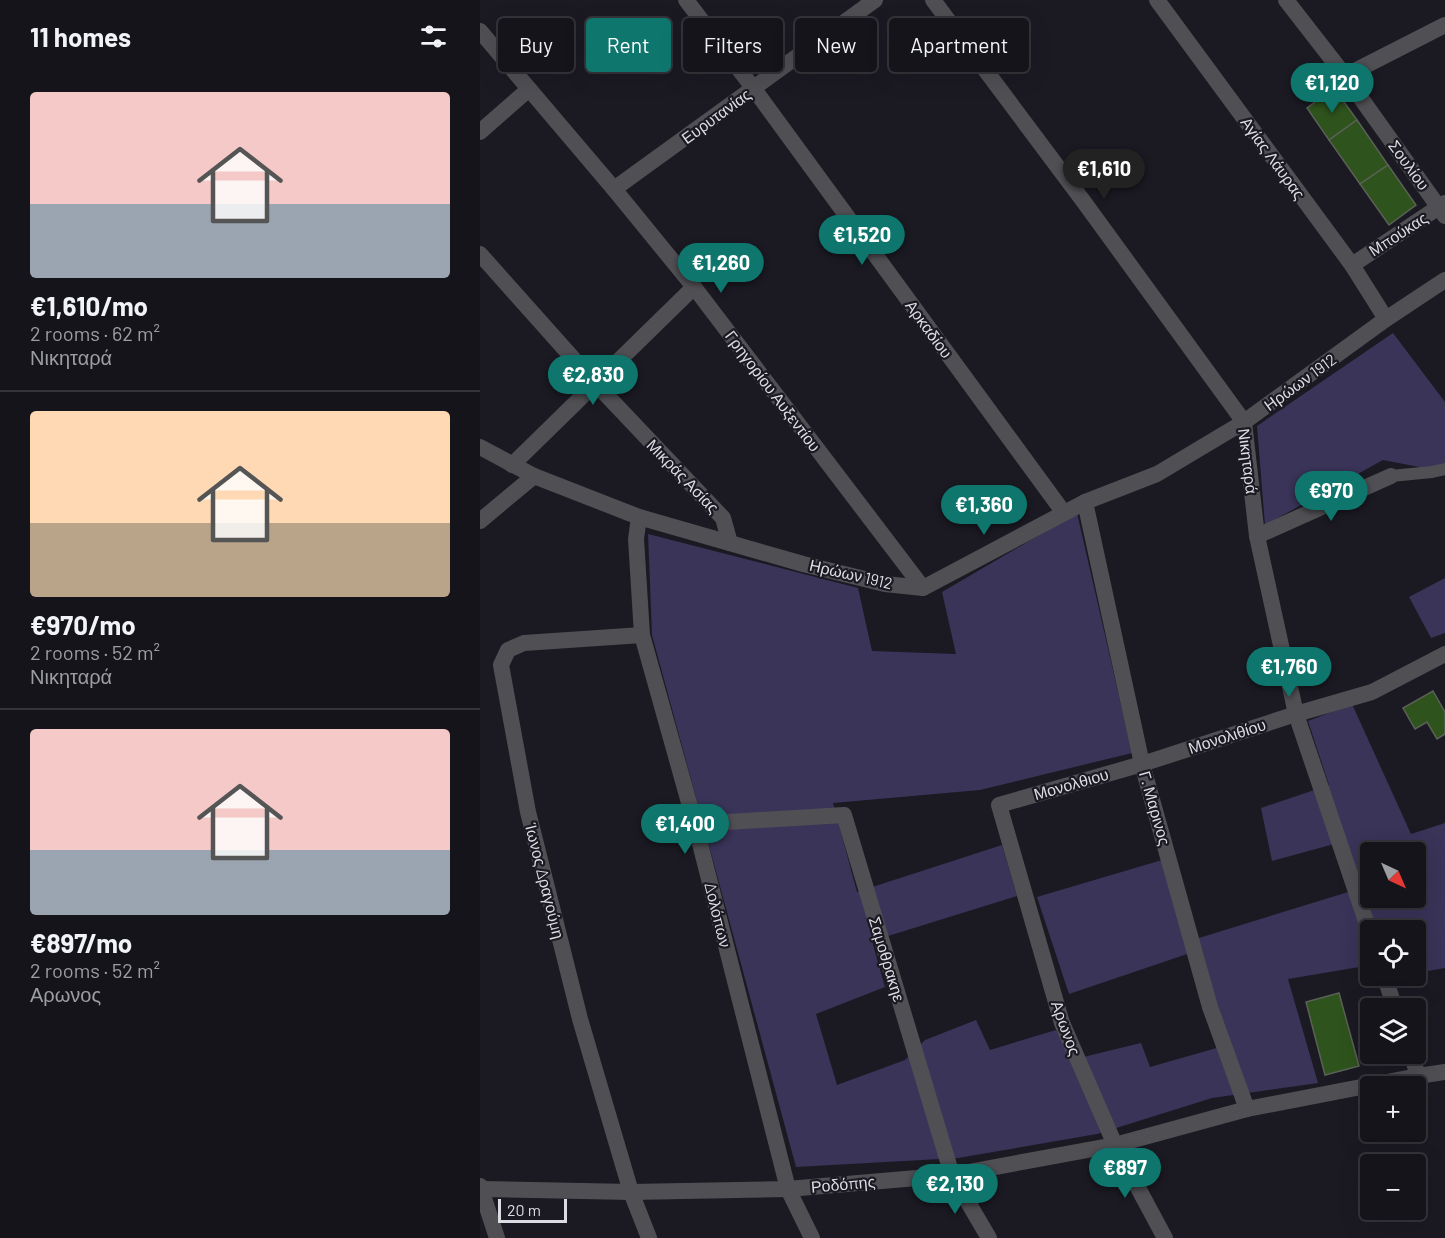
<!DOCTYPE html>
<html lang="en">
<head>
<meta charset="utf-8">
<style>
	body { margin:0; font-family:Barlow,sans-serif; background:#1d1d23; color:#f1f3f6; height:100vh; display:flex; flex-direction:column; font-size:22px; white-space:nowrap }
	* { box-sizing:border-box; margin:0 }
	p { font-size:20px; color:#9d9ea2 }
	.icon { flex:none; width:33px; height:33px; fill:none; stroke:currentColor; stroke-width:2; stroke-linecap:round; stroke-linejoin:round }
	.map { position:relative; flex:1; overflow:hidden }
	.panel { display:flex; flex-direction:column; background:#14141a; width:480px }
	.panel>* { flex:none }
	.banner { position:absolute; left:18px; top:18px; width:570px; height:54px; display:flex; gap:12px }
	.needle { width:39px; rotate:136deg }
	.controls { position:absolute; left:880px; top:842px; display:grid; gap:12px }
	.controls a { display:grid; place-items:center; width:66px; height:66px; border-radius:6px; background:#14141a; box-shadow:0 6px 24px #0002,0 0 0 2px #333339; font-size:30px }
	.scale { position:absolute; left:18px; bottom:15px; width:69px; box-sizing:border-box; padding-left:6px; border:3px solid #dcdce3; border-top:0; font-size:16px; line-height:21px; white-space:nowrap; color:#dcdce3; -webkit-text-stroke:4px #1b1a23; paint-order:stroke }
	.price { position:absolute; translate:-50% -51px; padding:0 14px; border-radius:21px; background:#0f766e; color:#fff; font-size:20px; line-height:39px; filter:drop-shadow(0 2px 3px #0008) }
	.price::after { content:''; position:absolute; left:50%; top:36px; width:18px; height:14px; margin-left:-9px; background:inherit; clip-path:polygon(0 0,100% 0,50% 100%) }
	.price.selected { background:#222; color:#fff }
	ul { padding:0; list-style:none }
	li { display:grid; align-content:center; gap:12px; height:318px; padding:0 30px }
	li+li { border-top:2px solid #333339 }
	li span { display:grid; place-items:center; height:186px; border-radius:6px; color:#555 }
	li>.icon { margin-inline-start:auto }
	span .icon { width:108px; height:108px; fill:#fffc; stroke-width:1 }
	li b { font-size:26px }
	h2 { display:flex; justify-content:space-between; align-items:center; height:72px; padding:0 30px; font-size:26px }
	.tag { padding:0 21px; border-radius:6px; background:#14141a; box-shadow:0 6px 24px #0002,0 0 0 2px #333339; font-size:21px; line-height:54px }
	.tag.selected { background:#0f766e; color:#fff }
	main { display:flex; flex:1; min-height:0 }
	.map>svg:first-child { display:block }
</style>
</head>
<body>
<main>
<section class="panel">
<h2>11 homes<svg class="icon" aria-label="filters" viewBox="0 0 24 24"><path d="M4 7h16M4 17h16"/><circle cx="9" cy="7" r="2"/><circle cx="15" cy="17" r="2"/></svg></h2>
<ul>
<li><span style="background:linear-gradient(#f6c9c9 60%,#9aa5b1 0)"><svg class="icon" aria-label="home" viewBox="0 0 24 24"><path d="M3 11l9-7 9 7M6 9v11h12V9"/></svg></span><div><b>€1,610/mo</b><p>2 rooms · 62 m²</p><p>Νικηταρά</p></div></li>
<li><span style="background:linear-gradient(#ffd9b3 60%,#b9a48a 0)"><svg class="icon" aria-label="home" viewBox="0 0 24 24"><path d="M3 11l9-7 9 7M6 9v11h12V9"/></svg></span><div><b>€970/mo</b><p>2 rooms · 52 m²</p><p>Νικηταρά</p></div></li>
<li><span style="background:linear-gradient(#f6c9c9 65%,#9aa5b1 0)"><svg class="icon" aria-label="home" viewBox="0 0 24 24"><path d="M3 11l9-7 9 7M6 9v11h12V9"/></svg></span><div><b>€897/mo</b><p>2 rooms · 52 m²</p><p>Αρωνος</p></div></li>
</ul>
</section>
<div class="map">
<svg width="965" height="1238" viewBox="0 0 965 1238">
	<rect width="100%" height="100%" fill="#1b1a23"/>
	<!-- green -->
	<g fill="#393458" fill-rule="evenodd">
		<path d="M913,333L965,402V472L903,460L785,525L777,426Z"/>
		<path d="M597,513L652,753L500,790L353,803L377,892L522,845L537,896L392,941L405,987L336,1014L357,1085L425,1060L445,1040L496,1020L510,1050L576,1030L591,1060L661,1043L670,1067L747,1045L722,949L589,994L557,897L682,860L706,942L878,889L865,841L792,861L781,808L849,785L828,721L872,704L931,834L965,823V968L936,973V930H891V965L808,979L838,1083L732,1098L617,1134L478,1158L316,1167L172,635L168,534L378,588L392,651L476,654L462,592ZM891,852H936V897H891Z"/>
		<path d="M965,578V633L951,638L929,597Z"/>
	</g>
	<!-- building -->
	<g fill="#2f531c" stroke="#5a6157" stroke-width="1.5">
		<path d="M854,88L877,120L849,140L827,108Z"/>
		<path d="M877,120L908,165L880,184L849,140Z"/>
		<path d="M908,165L936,205L909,225L880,184Z"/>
		<path d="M953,691L965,712V734L957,739L947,722L935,729L923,708Z"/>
		<path d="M859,993L879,1066L845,1075L826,1002Z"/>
	</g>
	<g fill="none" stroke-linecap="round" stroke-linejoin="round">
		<!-- service -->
		<path stroke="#4f4f54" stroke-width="12" d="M911,476L952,472L965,469"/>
		<!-- minor -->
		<g stroke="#4f4f54" stroke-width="16">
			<path d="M206,0L274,89L584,513"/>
			<path d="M453,0L604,202L764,422L777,536L816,714L891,936"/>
			<path d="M677,0L872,265L906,319"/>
			<path d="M806,0L865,76L965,216"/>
			<path d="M0,31L134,189L214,287L443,588"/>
			<path d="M865,76L965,25"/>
			<path d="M0,132L49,89"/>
			<path d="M134,189L395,0"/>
			<path d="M0,254L115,383L243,518L250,543"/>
			<path d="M872,265L965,203"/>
			<path d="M32,465L214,287"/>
			<path d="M605,502L662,764L730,1007L767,1109"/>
			<path d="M159,517L156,539L162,635L215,824L308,1189L332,1238"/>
			<path d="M0,521L54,476"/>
			<path d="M777,536L911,476"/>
			<path d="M162,635L44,643L28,650L21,665L48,812L100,1019L151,1192L169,1238"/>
			<path d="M215,824L364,815L472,1175L509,1238"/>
			<path d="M904,975L915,1008"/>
			<path d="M931,1053L938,1076"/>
			<path d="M0,1186L17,1238"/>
			<path d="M1,1189L151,1192L308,1189L472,1175L635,1145L767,1109L938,1076L965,1072"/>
			<path d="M685,1238L635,1145L582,1023L519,805L662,764L816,714L892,692L965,654"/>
		</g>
		<!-- tertiary -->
		<path stroke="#4f4f54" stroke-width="16" d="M0,447L54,476L159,517L323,564L405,584L443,588L605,502L677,474L764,422L906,319L965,280"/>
	</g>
	<g text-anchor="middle" stroke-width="4.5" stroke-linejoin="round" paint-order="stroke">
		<!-- street labels -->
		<g font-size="16" fill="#dcdce3" stroke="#1b1a23">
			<text transform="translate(236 116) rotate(-36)" y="6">Ευρυτανίας</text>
			<text transform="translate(793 158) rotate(54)" y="6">Αγίας Λάυρας</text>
			<text transform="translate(929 165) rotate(54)" y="6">Σουλίου</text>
			<text transform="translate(918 234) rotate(-33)" y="6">Μπούκας</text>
			<text transform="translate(449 329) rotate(54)" y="6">Αρκαδίου</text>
			<text transform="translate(820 382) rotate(-36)" y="6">Ηρώων 1912</text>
			<text transform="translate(293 391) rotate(53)" y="6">Γρηγορίου Αυξεντίου</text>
			<text transform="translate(768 461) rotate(83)" y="6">Νικηταρά</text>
			<text transform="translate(203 476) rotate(46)" y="6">Μικράς Ασίας</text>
			<text transform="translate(371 574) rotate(13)" y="6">Ηρώων 1912</text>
			<text transform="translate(747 736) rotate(-18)" y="6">Μονολιθίου</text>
			<text transform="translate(591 784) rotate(-16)" y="6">Μονολθιου</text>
			<text transform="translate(675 808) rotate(74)" y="6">Γ. Μαρινος</text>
			<text transform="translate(65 881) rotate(76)" y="6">Ίωνος Δραγούμη</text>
			<text transform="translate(238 915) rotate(76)" y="6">Δολόπων</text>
			<text transform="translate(407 959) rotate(73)" y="6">Σαμοθρακηε</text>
			<text transform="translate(586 1028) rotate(70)" y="6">Αρωνος</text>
			<text transform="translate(363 1184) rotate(-5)" y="6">Ροδόπης</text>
		</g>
	</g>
</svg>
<div class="controls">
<a><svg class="needle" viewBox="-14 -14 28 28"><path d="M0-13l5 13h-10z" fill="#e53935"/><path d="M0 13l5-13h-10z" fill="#9d9ea2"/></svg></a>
<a><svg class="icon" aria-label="locate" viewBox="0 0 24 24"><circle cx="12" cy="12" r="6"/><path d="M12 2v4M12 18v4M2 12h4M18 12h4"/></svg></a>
<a><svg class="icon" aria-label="layers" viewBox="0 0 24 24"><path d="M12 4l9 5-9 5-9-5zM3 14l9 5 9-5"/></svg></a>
<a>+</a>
<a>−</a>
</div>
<div class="scale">20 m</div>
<b class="price" style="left:852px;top:114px">€1,120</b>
<b class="price selected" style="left:624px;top:200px">€1,610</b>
<b class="price" style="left:382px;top:266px">€1,520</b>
<b class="price" style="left:241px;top:294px">€1,260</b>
<b class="price" style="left:113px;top:406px">€2,830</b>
<b class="price" style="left:851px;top:522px">€970</b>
<b class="price" style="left:504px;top:536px">€1,360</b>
<b class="price" style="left:809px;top:698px">€1,760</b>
<b class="price" style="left:205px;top:855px">€1,400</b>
<b class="price" style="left:645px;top:1199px">€897</b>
<b class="price" style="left:475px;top:1215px">€2,130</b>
<div class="banner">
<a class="tag">Buy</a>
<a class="tag selected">Rent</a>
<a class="tag">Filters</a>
<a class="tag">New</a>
<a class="tag">Apartment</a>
</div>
</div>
</main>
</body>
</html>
